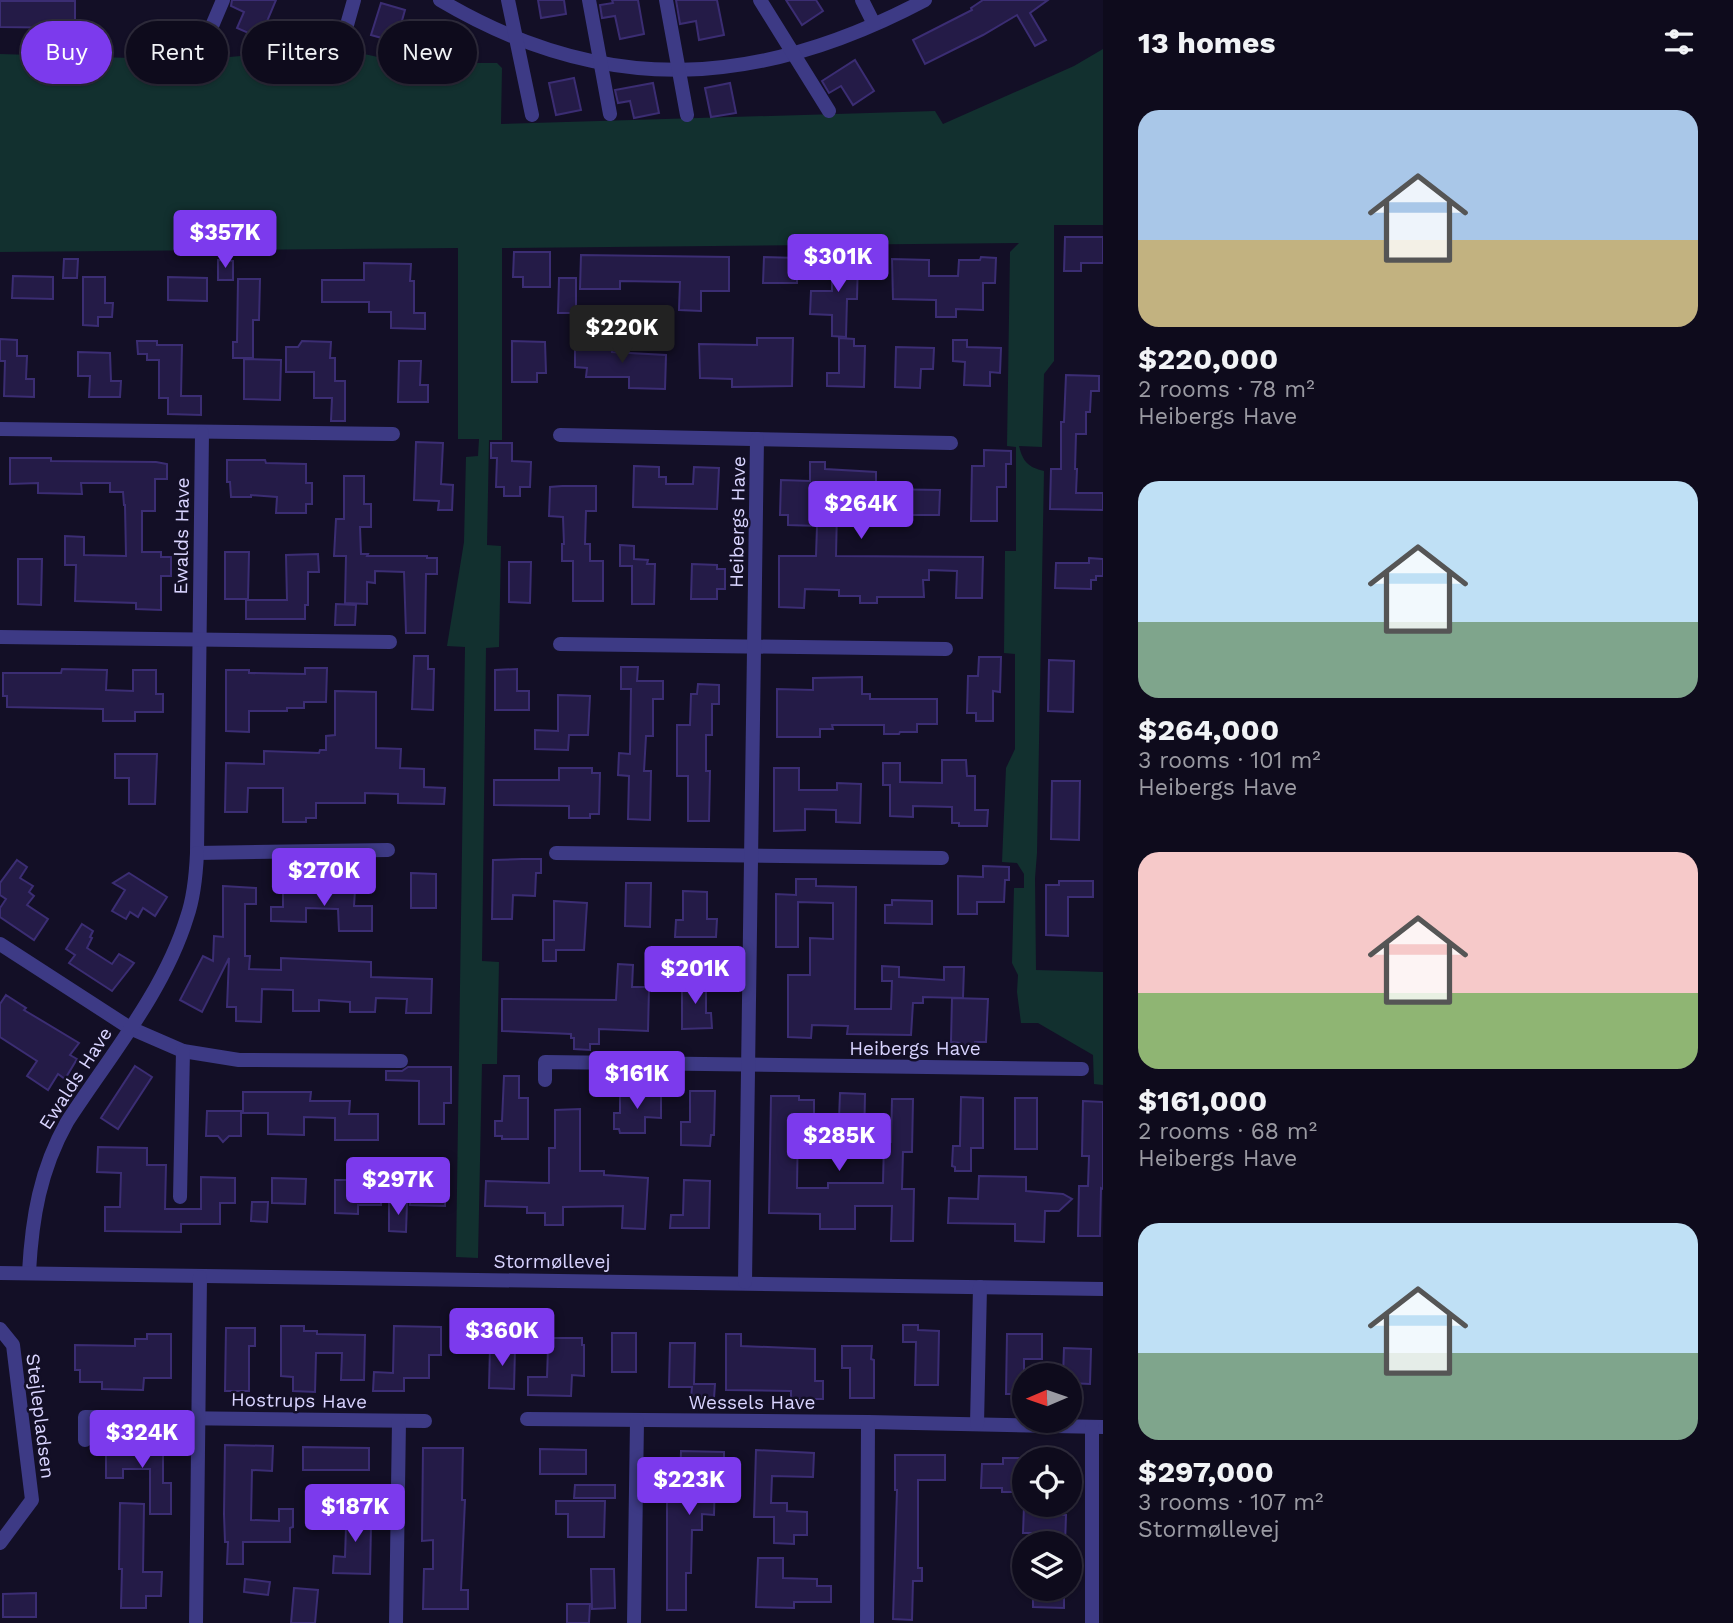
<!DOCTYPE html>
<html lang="en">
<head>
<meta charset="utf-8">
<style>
	body { margin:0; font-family:"Work Sans",sans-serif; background:#171425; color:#f1f3f6; height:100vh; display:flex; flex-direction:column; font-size:26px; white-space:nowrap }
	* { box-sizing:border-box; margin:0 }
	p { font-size:23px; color:#9b9ba3 }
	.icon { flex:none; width:38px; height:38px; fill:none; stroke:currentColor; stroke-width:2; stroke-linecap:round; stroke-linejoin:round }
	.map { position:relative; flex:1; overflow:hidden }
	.panel { display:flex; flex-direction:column; background:#0e0b1c; width:630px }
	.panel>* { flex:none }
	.guide { position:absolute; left:21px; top:21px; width:665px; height:63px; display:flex; gap:14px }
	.needle { width:46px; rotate:268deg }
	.tools { position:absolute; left:1012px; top:1363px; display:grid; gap:14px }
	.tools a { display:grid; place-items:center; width:70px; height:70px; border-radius:50%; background:#0e0b1c; box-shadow:0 2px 5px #0004,0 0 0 2px #2e2b3b; font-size:35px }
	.price { position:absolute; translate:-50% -60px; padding:0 16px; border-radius:7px; background:#7c3aed; color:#fff; font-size:23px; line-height:46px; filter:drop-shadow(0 2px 4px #0008) }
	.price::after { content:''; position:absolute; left:50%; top:42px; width:21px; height:16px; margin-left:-10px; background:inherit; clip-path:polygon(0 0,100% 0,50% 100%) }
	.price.selected { background:#222; color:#fff }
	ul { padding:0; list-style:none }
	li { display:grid; align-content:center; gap:14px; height:371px; padding:0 35px }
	li span { display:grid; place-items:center; height:217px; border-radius:21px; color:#555 }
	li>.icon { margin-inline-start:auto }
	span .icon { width:126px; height:126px; fill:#fffc; stroke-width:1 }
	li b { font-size:30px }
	h2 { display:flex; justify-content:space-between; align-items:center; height:84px; padding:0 35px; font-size:30px }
	.pill { padding:0 24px; border-radius:32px; background:#0e0b1c; box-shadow:0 2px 5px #0004,0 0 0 2px #2e2b3b; font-size:24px; line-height:63px }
	.pill.selected { background:#7c3aed; color:#fff }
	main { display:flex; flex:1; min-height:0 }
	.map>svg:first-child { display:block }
</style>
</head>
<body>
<main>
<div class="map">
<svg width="1103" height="1623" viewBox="0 0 1103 1623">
	<rect width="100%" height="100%" fill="#130f26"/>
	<!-- green -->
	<path fill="#12302f" d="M1103,49V225H1054V361L1044,374L1042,447L1019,446C1023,462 1028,467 1044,471L1037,853L1035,878L1036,970L1103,972V1085L1094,1084L1093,1055L1038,1023H1021L1017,992L1018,975L1012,963L1014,888H1024V874L1017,863L1002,862L1006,768L1015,749V654L1004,653L1005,551H1016V447L1007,446L1010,252L1019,243L502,248V440H489L487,545L501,546L499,647L486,648L482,961L499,962L497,1064H482L478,1258L456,1257L465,647L447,646L464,542L466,457L478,456L479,439H458V248L0,252V54L196,60L252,55L277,64L364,54L419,66L470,58L471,63H497L502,68L501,124L935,111L943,124L1074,66Z"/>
	<!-- building -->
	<g fill="#241b47" stroke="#3b2d73" stroke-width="2">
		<path d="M232,0H276L260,38L237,28L244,12L231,6Z"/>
		<path d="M538,0H564L566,14L541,18Z"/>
		<path d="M612,0H638L644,34L620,39L615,16L602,18L600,5L613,3Z"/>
		<path d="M676,0H717L724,35L699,40L696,21L680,24Z"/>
		<path d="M786,0H816L823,11L802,25Z"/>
		<path d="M983,0H1048L1030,13L1046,40L1035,46L1017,15L983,35L925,64L913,40L972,10L971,8Z"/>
		<path d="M0,1H75V28L0,27Z"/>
		<path d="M381,3L405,10L396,42L371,35Z"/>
		<path d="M855,60L874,91L853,105L841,86L829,93L822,81Z"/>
		<path d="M574,78L581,110L556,115L549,83Z"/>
		<path d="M653,83L659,113L634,118L630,101L618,103L615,90Z"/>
		<path d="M730,83L736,113L711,117L705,88Z"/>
		<path d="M1065,237H1103V263H1081V271H1064Z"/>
		<path d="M514,252H550V287H523V277H513Z"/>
		<path d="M581,255L729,257V291H701V311L679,310L680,282L620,281V289H580Z"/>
		<path d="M764,257L797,258V283H763Z"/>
		<path d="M981,257L996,258L995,283H983V310L956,309V317H936V300L893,299L892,259L929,260V276H958L959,260H980Z"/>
		<path d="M832,258H858L857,299H847L846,337L832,336V315L810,314L811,291H832Z"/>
		<path d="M64,259H78L77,278H63Z"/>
		<path d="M218,260L233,261V280H218Z"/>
		<path d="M364,263L411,264L410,281H414V313H425V329L391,328V312H369V302H322V280H364Z"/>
		<path d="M13,276L53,277V299L12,298Z"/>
		<path d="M83,277H105V303H113L112,317H98V326L83,325Z"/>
		<path d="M168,277L207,278V301L168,300Z"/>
		<path d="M559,278H576V313H558Z"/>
		<path d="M238,279H260L259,320H253V358H233V342H237Z"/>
		<path d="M757,338H793L792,386L732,387V379L700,378L699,344L757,345Z"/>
		<path d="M839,338L854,339V346H865L864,387L827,386V373H839Z"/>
		<path d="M0,339L17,340V356H27L26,379H34V397L4,396L5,361H0Z"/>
		<path d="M953,340H967V347L1001,348L1000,373L990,372V386L964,385L965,362L953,361Z"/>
		<path d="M137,341H157V345H182L181,396H201V415L168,414V398H159V360H147V354H138Z"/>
		<path d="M302,341L331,342L330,358H335V381H345V421H331L332,398H314V372H286V347H298Z"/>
		<path d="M512,341L545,342L546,373H537V382H512Z"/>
		<path d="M575,342L612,343V352L666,355L665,389L629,388V377H586L587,368L575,367Z"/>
		<path d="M896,347L934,348L933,369H921L920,388L895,387Z"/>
		<path d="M78,352L110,353L111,381H121L120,397H89L90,376H78Z"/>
		<path d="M244,359L281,360L280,400L244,399Z"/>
		<path d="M399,361H421L420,385H428V402H398Z"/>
		<path d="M1066,375L1099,376V391H1091L1090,412H1086V434H1076L1075,469H1077L1076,493H1103V510L1050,509L1051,469H1061V422H1064Z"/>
		<path d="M416,442L443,443L441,484L453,485L452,510H438L439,501L414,500Z"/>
		<path d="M491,443H512V461L531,462L530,487H520V496H504V487H496L497,458H491Z"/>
		<path d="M984,450L1011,451V464H1006V487H997V521H971L972,466H984Z"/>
		<path d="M10,458H51V461L156,462L167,464V479H155V511H142V552H161V557H171V576H161V610L136,609V603L75,601L76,565H65V536L84,537V555L126,556L125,505H124L123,492H110V483H81L82,494L38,493V483L10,484Z"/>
		<path d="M227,460H265L266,463L306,464V483H312V504H306V513H276L277,497L251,495V497H231L230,482H227Z"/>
		<path d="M810,462H825V469L876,472V489L940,490L939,515H886V511L837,510L836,556L983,557L982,598H956L957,571L929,570V580H923L924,597H877V603H860V596H839V590L805,589L804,608L779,607V556H816L817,526L788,525V515H780L781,480L810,481Z"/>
		<path d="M634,466L659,467V477H666V484H693L694,467L719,468L717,509L633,507Z"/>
		<path d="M344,476H364V504H371V527H360L361,554H368L367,556H427V558H437V574H426L425,633H406L404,572L375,571V583L367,582V604L345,603L346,556H334L336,519H344Z"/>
		<path d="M562,486H596V511H586L585,544H590V561H603V601H573V561H562V544H564L563,517L549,516L550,487Z"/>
		<path d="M620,545L634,546V559L648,560L647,564H655L654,604H632V566H620Z"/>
		<path d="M225,552H249L248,599H225Z"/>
		<path d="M318,554L319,572H308V605H305V619H246V600H287L286,555Z"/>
		<path d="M1089,558L1103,559V576H1096V580H1091V589L1055,588L1056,563H1089Z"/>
		<path d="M18,559H42L41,605L18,604Z"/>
		<path d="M509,562H531L530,603L509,602Z"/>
		<path d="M692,564L717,565V569H725V589H717V599H691Z"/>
		<path d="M336,604L356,605L355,625H335Z"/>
		<path d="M414,656H428V669H434L433,710L412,709Z"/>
		<path d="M979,657H1001L1000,692L993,691V721H976V713H967L968,676H978Z"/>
		<path d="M1049,660L1074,661L1073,712L1048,711Z"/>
		<path d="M621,667H638L637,681H663V699H653V736H646L644,771H651L650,820L628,819L629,776L618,775L619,753L630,754L631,689H621Z"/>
		<path d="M305,668H327L326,702H304V708H287V711H249V732L226,731V670H249V673L305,674Z"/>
		<path d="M62,669L107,670L106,690L133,691V670H156V694H163V712H135V721H103V709L7,707V696H3V673H61Z"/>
		<path d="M517,669V691H529V710H495V670Z"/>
		<path d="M862,677V694H870V699H937V724H917V732H900L899,734H884V725H832L833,729H820V737H777V689L813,690V678Z"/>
		<path d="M698,684L719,685V704H712V735H706V771H710L709,821H688V776H677V725H690L691,694H697Z"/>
		<path d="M335,691L376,692V748L401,749L400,768L424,769V787L445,788L444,804L398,803V794L365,793V803H316V818H306V822H283V788H248L247,812H225L226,763L264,764V751L319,753L320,750H326V736L335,735Z"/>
		<path d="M558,695L590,696L588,735H569L568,750L535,749V730L558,731Z"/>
		<path d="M115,754H157L155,804H129V778H115Z"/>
		<path d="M942,760H966L967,776H975V810H988L987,826H959V823H952V807L913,806V817L890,816V785H883V763H900V782L942,783Z"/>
		<path d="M559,768H592V773H600L599,814H590V818H569V806L494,805V780H559Z"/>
		<path d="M774,768H799V790H837V783L861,784L860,823L836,822V810L805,809V830L774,831Z"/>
		<path d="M1052,781H1080L1079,840L1051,839Z"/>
		<path d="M522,859H541V873H536L535,896L513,895L512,919H492L493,860Z"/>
		<path d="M17,860L27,867L20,878L33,886L29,892L34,896L27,905L48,919L34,940L0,917V908L6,899L0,895V883Z"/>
		<path d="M983,866L1009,867V880H1005L1004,902H977V914H958V876L983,877Z"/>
		<path d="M129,873L167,897L155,916L143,908L138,917L130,912L126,919L112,911L125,890L113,883Z"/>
		<path d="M411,873L436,874V908H411Z"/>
		<path d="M796,879H816V886L856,887L855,1009H891L892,981H882V966L899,967V977L944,980V967H964L963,998L923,997V1003H913L911,1035L847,1034L848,1026L812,1025L811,1038L788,1037V975H810V938L833,939V903L798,902V947H776V894L796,895Z"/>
		<path d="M1059,881H1093V897H1068V936L1046,935V885H1059Z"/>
		<path d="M626,883H651L650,927L625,926Z"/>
		<path d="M223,886L256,888V904H245V956H250L249,969L281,970V958L371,962V977L432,979L431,1013H406L407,999L376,998L375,1012H350V1002L319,1000V1011H293V990L262,989L261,1022L236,1021V1007H227L229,958L202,1012L180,1000L203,956L213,961L214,936L223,937Z"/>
		<path d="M283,888L307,889V892L355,890L354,906H372V931H339L338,909L306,908V922L271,921V907H283Z"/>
		<path d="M683,891L707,892V919H717L716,937H675L676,920H683Z"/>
		<path d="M892,900L932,901V924L885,923V905H892Z"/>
		<path d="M554,901L587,903L584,950H556V961H543V940H554Z"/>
		<path d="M82,924L93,931L90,937L92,938L87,948L112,964L119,954L134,963L112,991L69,963L75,955L66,949Z"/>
		<path d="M618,964L633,965L632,987H649L648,1031L599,1029V1044H590V1050L574,1049V1038H571V1034L502,1031V999L616,1000Z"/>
		<path d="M682,982H706V1013H711L712,1028L682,1029Z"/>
		<path d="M6,995L26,1008L24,1010L79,1043L70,1055L77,1059L65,1079L58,1074L48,1090L27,1076L37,1061L0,1037V1004Z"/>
		<path d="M952,998L988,999L986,1042H975L974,1050H960V1043L951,1042Z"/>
		<path d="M135,1066L152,1077L118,1129L101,1118Z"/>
		<path d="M408,1067H451V1103H444V1124H419V1081L386,1080V1071H402Z"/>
		<path d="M504,1076H519V1098H528V1139H502V1136H495V1121H502Z"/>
		<path d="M690,1091H715L714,1135H711L710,1146L681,1145V1122H690Z"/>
		<path d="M243,1092H311L310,1101H350L349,1114H378V1140H335V1118L304,1117V1135L268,1134V1113H243Z"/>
		<path d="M620,1092H661V1118L645,1117V1133H620L619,1129H614V1113H620Z"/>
		<path d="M840,1093L865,1094L864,1146L838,1145Z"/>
		<path d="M771,1096H799V1100H814V1121H798L797,1188H828V1183H883L884,1142H891L892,1099H913L912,1152H903L902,1189H914L913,1241H891L892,1206H855V1229H820V1214L769,1213Z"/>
		<path d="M961,1097L983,1098V1148H971V1171H955V1167L952,1166L953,1146H960Z"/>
		<rect x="1015" y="1098" width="22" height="51"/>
		<path d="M1083,1101L1103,1102V1189L1101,1188L1100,1236H1078L1079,1186H1088L1089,1156H1082Z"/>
		<path d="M580,1109V1171H604V1175L648,1178L645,1229L622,1228L623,1206L563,1207V1225H545V1213H527V1207L485,1206L486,1181L549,1183V1148H555V1110Z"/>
		<path d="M207,1111H241V1136H229L223,1142L218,1136H206Z"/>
		<path d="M98,1147L147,1148V1165H166L165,1209H201V1177L235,1178V1203H220V1224H181V1232L105,1231V1207H120L121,1173L97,1172Z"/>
		<path d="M979,1176L1026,1177V1191L1063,1194L1072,1199L1059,1211H1045L1044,1242L1015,1241V1224L948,1223L949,1198L978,1199Z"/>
		<path d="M272,1178L306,1179L305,1204L272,1203Z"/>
		<path d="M335,1180H381V1205H358V1214L335,1213Z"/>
		<path d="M411,1180L446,1181L445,1206L410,1205Z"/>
		<path d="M684,1180L710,1181L709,1228H670L671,1215H683Z"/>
		<path d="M252,1202H268L267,1222L251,1221Z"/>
		<path d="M389,1203H407L406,1232L389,1231Z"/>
		<path d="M528,1321L550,1322V1338H582V1345H584V1376L572,1375L571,1396L528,1395V1377H547L548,1348H527Z"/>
		<path d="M903,1325H918V1330L939,1331L938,1385H915L916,1342H903Z"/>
		<path d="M281,1326H304V1331H317V1334L365,1335L364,1380H341L342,1353H316L315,1392L293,1391V1377L281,1376Z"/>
		<path d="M394,1326L441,1327V1355H429V1378H404V1391H373L374,1372L393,1373Z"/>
		<path d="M226,1328H255V1346H249V1391H225Z"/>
		<rect x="612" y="1333" width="24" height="39"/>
		<path d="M147,1334H171V1378H144L143,1390L102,1389V1382H80V1370H75V1345L135,1346V1339H147Z"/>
		<path d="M726,1334H741V1346L815,1349V1381H823V1399H791V1391L726,1390Z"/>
		<path d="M1007,1334H1042V1359H1024V1394H1006Z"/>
		<path d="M670,1343H695L694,1384H715L714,1398H691L692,1387H669Z"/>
		<path d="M842,1346H872L871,1359L874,1360V1398H850V1368H842Z"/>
		<path d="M490,1347L515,1348L514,1389L489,1388Z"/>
		<path d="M1064,1348L1091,1349L1090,1384L1069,1383V1376H1063Z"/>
		<path d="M106,1444H163V1483H171V1514H150V1469H123V1478H106Z"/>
		<path d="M225,1445L273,1446L272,1471L252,1470L251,1520L279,1521V1509H293V1527L290,1528V1542H243V1564H227L228,1542H225L224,1514Z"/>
		<path d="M303,1447L369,1448V1470H303Z"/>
		<path d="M423,1448H463L462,1500H465L461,1590H468V1609H423L424,1569H433V1540L422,1541Z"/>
		<path d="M540,1449L586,1450V1474H540Z"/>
		<path d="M756,1450L814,1453L813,1477L772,1476L771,1503H787V1511L807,1512V1535H794V1544L774,1543V1517H754Z"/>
		<path d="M681,1451L724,1452V1476H715L714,1515L702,1514V1530H692L691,1573H686V1610H667V1490H680Z"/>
		<path d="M895,1455H945V1480H918V1568H922V1581H913L912,1620L893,1619L897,1490H895Z"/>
		<path d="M1003,1458H1024V1492H1002V1488H981L982,1464H1003Z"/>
		<path d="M575,1485H615V1498H574Z"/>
		<path d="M556,1501H605L604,1537H568V1514H556Z"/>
		<path d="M120,1503L144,1504L143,1572H162L161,1596H146V1608H121L122,1569H119Z"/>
		<path d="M1024,1506L1043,1507V1514L1066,1515L1065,1544H1040L1041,1533H1023Z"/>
		<path d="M342,1508H363L362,1525H371L370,1574L333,1573L334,1556L345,1557L346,1527H342Z"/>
		<path d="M758,1558H783V1578L817,1579V1586H831V1602H794V1608L756,1607Z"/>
		<path d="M591,1569H614L615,1608L592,1609Z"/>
		<path d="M245,1579L270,1582L268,1595L244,1592Z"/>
		<path d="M294,1588L318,1590L315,1623H291Z"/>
		<path d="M1033,1589H1064V1608L1033,1607Z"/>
		<path d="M36,1593V1617H3V1594Z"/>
		<path d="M567,1604H590L589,1623H567Z"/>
	</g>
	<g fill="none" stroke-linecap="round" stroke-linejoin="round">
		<!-- street -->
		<g stroke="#3d3a85" stroke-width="14">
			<path d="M440,0C605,98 759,88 925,0"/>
			<path d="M508,0L532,115"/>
			<path d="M589,0L610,114"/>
			<path d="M666,0L687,115"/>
			<path d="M760,0L829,111"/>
			<path d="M862,0L874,24"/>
			<path d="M212,26L223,0"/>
			<path d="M345,32L354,0"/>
			<path d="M0,429L393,434"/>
			<path d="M202,433L197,853L388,850"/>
			<path d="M560,435L951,443"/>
			<path d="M0,637L390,642"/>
			<path d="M560,644L946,649"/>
			<path d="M556,853L942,858"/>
			<path d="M0,944L130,1028L183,1051L239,1060L401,1061"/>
			<path d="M545,1080V1062L1082,1069"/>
			<path d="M180,1197L183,1051"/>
			<path d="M29,1272C32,1218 40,1170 67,1122C109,1057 164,992 187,917C194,897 196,875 197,853"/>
			<path d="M0,1273L1103,1289"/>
			<path d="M745,1282L757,439"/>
			<path d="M0,1329L13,1345L32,1500L0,1543"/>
			<path d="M527,1419L868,1422L1103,1427"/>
			<path d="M977,1424L980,1287"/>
			<path d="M1092,1427V1623"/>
			<path d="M85,1440V1417L425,1421"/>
			<path d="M196,1623L200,1277"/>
			<path d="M396,1623L399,1421"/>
			<path d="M634,1623L637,1421"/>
			<path d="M867,1623L868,1422"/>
		</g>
	</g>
	<g text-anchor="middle" stroke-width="5" stroke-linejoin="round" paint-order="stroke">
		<!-- street labels -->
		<g font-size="19" fill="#d9d4ff" stroke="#130f26">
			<text transform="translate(737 522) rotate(-89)" y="7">Heibergs Have</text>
			<text transform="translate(181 536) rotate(-89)" y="7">Ewalds Have</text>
			<text x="915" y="1055">Heibergs Have</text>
			<text transform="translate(75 1078) rotate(-57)" y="7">Ewalds Have</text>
			<text x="552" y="1268">Stormøllevej</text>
			<text transform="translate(299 1400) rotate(1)" y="7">Hostrups Have</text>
			<text x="752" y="1409">Wessels Have</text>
			<text transform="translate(41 1416) rotate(83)" y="7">Stejlepladsen</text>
		</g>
	</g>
</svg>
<div class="tools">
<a><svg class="needle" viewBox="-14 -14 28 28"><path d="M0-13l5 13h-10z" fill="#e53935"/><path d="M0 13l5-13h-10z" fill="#9b9ba3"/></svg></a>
<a><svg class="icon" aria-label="locate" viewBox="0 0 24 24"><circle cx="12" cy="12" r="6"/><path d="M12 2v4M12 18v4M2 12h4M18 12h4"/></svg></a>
<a><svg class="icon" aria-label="layers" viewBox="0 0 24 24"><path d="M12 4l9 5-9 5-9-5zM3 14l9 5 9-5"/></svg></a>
</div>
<b class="price" style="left:225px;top:270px">$357K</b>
<b class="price" style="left:838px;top:294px">$301K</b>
<b class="price selected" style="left:622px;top:365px">$220K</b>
<b class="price" style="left:861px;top:541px">$264K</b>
<b class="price" style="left:324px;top:908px">$270K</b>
<b class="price" style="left:695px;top:1006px">$201K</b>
<b class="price" style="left:637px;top:1111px">$161K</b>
<b class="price" style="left:839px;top:1173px">$285K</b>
<b class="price" style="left:398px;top:1217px">$297K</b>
<b class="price" style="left:502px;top:1368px">$360K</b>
<b class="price" style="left:142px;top:1470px">$324K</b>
<b class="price" style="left:689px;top:1517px">$223K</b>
<b class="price" style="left:355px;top:1544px">$187K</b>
<div class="guide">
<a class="pill selected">Buy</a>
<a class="pill">Rent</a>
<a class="pill">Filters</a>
<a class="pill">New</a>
</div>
</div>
<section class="panel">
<h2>13 homes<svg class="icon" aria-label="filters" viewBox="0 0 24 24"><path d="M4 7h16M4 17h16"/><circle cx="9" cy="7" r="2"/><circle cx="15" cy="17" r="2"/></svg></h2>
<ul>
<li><span style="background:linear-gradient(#a9c7e8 60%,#c2b280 0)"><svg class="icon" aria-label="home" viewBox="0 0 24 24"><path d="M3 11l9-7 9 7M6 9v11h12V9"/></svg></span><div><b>$220,000</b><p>2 rooms · 78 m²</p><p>Heibergs Have</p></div></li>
<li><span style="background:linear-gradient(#bfe0f5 65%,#7fa58c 0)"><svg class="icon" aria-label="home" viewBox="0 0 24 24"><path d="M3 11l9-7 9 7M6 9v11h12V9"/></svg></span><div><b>$264,000</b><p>3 rooms · 101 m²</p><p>Heibergs Have</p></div></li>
<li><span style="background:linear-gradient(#f6c9c9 65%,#8fb573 0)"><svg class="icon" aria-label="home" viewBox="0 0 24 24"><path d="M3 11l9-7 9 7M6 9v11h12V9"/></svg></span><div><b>$161,000</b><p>2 rooms · 68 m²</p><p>Heibergs Have</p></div></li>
<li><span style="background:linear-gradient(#bfe0f5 60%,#7fa58c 0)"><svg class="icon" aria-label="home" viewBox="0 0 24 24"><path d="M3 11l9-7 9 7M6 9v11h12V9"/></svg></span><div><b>$297,000</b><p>3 rooms · 107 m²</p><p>Stormøllevej</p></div></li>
</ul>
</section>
</main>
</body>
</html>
